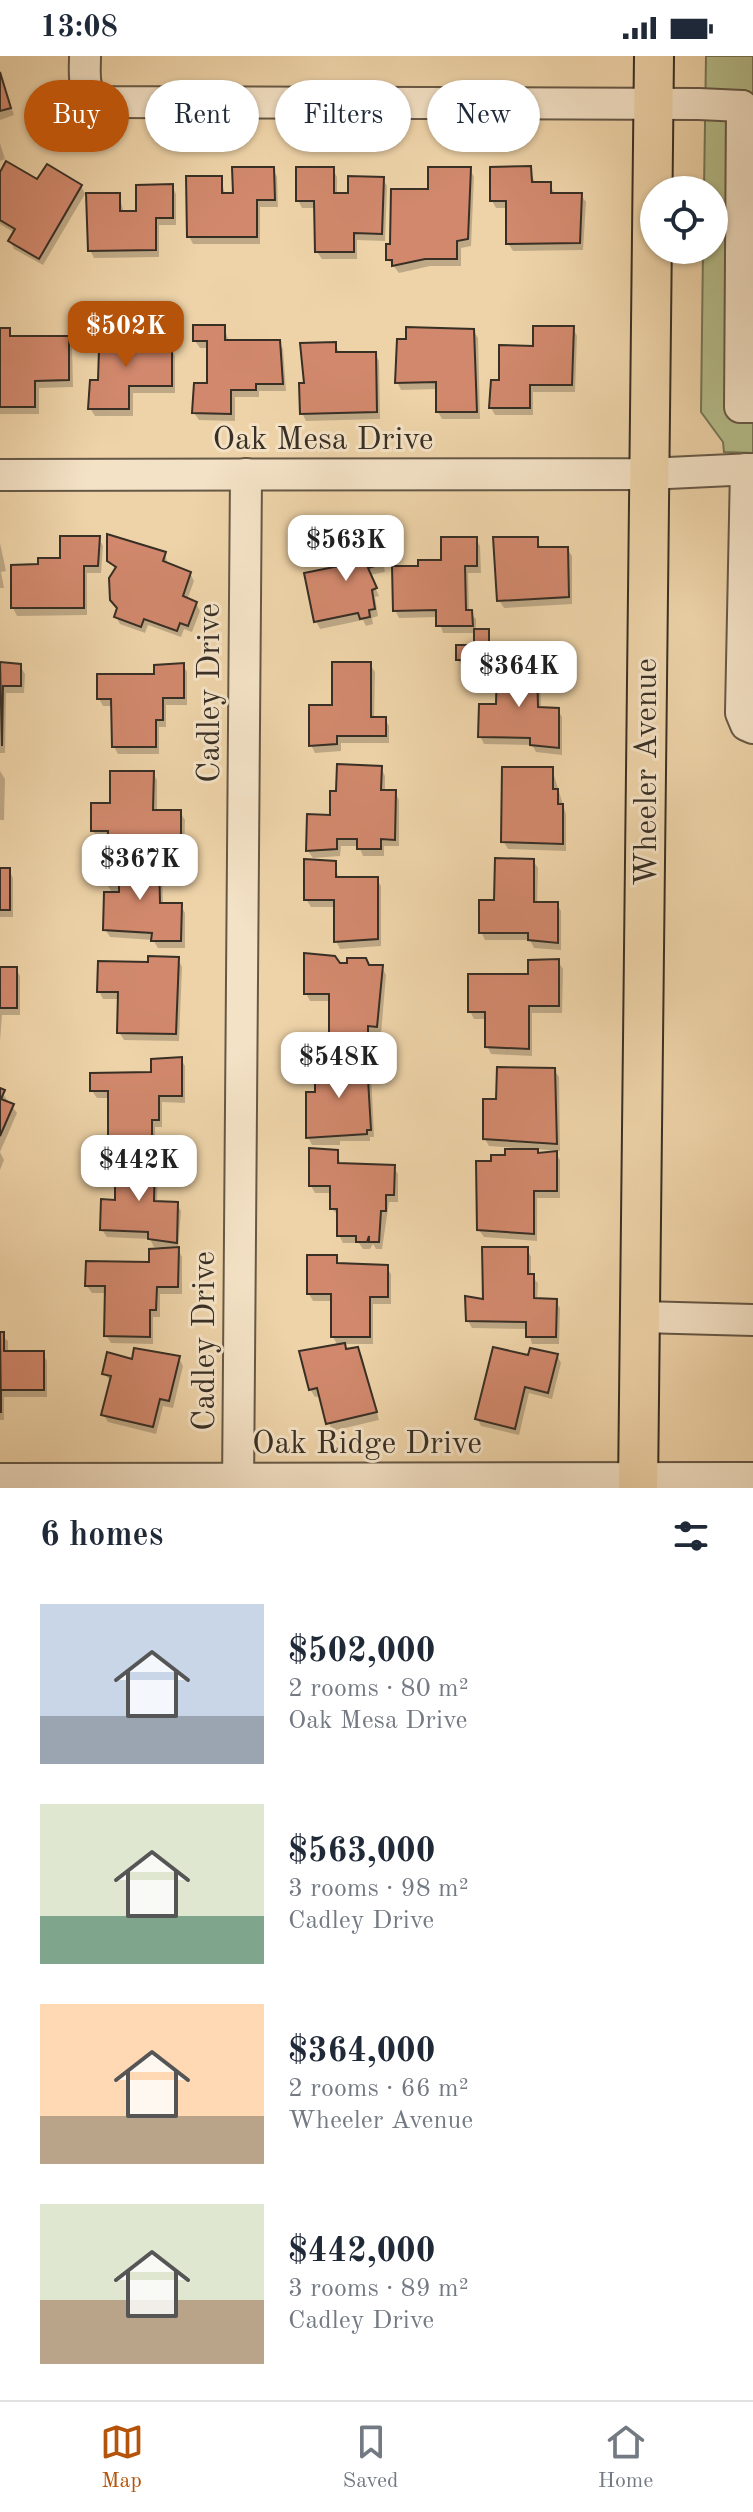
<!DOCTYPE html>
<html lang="en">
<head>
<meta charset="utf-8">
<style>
	body { margin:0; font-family:"Old Standard TT",serif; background:#f6f6f7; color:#1f2937; height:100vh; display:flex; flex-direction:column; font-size:30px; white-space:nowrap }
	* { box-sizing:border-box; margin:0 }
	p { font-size:26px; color:#747a83 }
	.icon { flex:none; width:44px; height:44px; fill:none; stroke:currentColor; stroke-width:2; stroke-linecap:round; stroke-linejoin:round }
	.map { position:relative; height:1432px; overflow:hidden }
	.panel { display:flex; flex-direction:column; background:#fff; flex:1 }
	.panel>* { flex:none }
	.guide { position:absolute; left:24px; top:24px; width:706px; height:72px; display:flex; gap:16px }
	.tools { position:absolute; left:640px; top:120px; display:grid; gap:16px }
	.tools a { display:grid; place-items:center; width:88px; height:88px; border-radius:50%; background:#fff; box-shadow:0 2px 6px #0004; font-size:40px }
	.price { position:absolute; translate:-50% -68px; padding:0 18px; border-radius:16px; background:#fff; color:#222; font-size:26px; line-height:52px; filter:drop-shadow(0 2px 4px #0008) }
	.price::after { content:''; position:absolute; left:50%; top:48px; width:24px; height:18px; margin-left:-12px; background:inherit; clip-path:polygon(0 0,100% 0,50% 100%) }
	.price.on { background:#b45309; color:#fff }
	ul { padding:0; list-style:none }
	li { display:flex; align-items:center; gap:24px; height:200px; padding:0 40px }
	li span { display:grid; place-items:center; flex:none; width:224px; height:160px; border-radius:0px; color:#555 }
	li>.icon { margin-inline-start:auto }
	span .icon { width:96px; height:96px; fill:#fffc; stroke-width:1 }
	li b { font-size:34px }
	h2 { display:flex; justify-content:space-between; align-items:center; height:96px; padding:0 40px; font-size:34px }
	.pill { padding:0 28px; border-radius:36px; background:#fff; box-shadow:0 2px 6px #0004; font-size:28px; line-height:72px }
	.pill.on { background:#b45309; color:#fff }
	.status { display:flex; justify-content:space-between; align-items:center; height:56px; padding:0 40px; background:#fff; direction:ltr }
	.status svg { height:22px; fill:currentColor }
	.dock { display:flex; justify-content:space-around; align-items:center; height:112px; border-top:2px solid #e0e1e3; background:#fff; font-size:22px; color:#747a83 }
	.dock a { display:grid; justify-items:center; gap:4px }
	.dock .on { color:#b45309 }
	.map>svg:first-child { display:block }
</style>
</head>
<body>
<div class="status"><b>13:08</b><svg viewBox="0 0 49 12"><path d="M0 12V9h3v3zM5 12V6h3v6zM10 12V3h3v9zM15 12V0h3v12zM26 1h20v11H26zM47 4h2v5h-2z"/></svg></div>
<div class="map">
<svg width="753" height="1432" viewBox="0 0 753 1432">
	<rect width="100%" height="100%" fill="#eed3a8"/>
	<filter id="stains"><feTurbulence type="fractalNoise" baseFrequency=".0025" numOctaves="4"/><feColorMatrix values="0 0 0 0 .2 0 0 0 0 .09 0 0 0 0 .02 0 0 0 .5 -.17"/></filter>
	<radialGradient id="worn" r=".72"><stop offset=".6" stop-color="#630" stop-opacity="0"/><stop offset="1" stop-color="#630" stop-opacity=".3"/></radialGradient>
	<!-- green -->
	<path fill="#b5bd8a" stroke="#767658" stroke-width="2" d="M706,0H753V397L724,396L723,386L701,356L703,194H714V134H704Z"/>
	<!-- shadow -->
	<g fill="#0003">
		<path d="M0,19L14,59L0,64Z"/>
		<path d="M0,87L5,103L0,105Z"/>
		<path d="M530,112L535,128H550L555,139H581L586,146L583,194L513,195L508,187V152H496L492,145Z"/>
		<path d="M273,113L277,121L278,151H260V188H193L189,180L221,122L225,139H235Z"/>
		<path d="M333,113L337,121V139H350L383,123L387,130L385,185L357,184V203H322L317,196L316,152H302L298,144Z"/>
		<path d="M470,113L474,121L471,190L461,192V210H430L399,217L388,203L392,190L430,135Z"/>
		<path d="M0,120L81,130L85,138L43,209L14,193L10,185L15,177L0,168Z"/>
		<path d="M172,130L176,138V169H159V201L94,202L90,194L119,139L124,157H138Z"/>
		<path d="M117,271L122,282H126L131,290L171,292L175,300V337H133V360H95L90,352L100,326L101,300L93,292Z"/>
		<path d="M224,271L229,286H279L283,293L286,335H259V341H235V365L199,364L194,357L209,329V292H200L195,285Z"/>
		<path d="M573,272L577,280L575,336H533V359H495L491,352L500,326Z"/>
		<path d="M0,274H8L13,282H68L72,289L73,331L39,332V358H0Z"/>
		<path d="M473,274L478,282L480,363H442L438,356V333L401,334L397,326Z"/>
		<path d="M335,288L340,298H375L379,305L380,363L306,365L302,357L306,329Z"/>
		<path d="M99,482L103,490L101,517H87V559L17,560L13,552L40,510L62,504Z"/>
		<path d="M378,482L385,516L370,519L379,540L375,541L378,560L372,562L373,568L366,570L363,564L320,573L316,565L346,511Z"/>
		<path d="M476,483L480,490L481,517H468L469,556L476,563V575L489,578L490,606L460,607L458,603L476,591V577H443L438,561L399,562L395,554L420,512L443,506Z"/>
		<path d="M537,483L541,493H567L572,500V548L504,552L499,544Z"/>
		<path d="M0,487L6,515L1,516L4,532H0Z"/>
		<path d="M165,498L168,509L190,517L194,525L187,544L196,547L200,555L192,576L184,573L181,581L148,569L145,577L120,568L116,561V514L109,504Z"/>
		<path d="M370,608L375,616L374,663H385L389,670V687H341V695L315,697L311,689L334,651Z"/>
		<path d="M0,609L20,610L25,618L24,637H6L5,697H0Z"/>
		<path d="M183,609L187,616V649H166V671H159V698H118L114,691L113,650H103L99,643Z"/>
		<path d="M535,610L540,618L541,653L558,654L562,661V699L536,696L532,689L484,688L480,680L498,651Z"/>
		<path d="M381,712L385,720V736H395L399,744V790H384V800H363L359,790H341L340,800L313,802L308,795L332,761L338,737Z"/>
		<path d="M552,713L566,758V795L508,793L503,785Z"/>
		<path d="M0,715L5,723L4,764H0Z"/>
		<path d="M153,717L157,724V756H180L185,764L184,802L155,801L162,813L163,849H181L185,857V892H158L153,884L110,881L105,873L113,838L106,827L140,805V801L114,800L109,782H97L93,775L112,749Z"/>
		<path d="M533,805L538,812L537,848H557L561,855V894L534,892L530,884H485L481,876L496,846Z"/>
		<path d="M334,807L339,823H376L381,830V890L340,893L336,885V851H311L306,843Z"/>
		<path d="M0,814H9L13,822V861H0Z"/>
		<path d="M178,903L182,911L179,985L124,984L119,976L120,943H103L99,935L150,908Z"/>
		<path d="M558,905L563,913L562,957H532V1000L491,998L487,990V963H474L470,955Z"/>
		<path d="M338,909L382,911L386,919L381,978L372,977V988L335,990L330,983L331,945H310L306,937Z"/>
		<path d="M0,912L16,913L20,920V959H2L0,985Z"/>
		<path d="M181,1003L185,1010V1047L162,1046V1071H155V1098L114,1095L110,1088V1042H97L92,1035L154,1018Z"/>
		<path d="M366,1008L371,1015L374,1081H370V1085H340V1089H312L308,1081L317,1038Z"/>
		<path d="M554,1014L559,1021L560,1095L535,1093L539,1099L556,1097L560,1104V1142H537V1185L484,1181L479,1174L493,1107L516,1095V1092L489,1090L485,1083L498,1045Z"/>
		<path d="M0,1034L17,1057L0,1096Z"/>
		<path d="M0,1096L4,1104L0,1114Z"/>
		<path d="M337,1096L341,1109L393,1111L398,1118V1146H389L382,1193H376L373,1188L370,1193H363L359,1187H343L339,1179V1160L332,1153V1137H315L311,1130Z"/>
		<path d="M154,1104L158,1112L157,1147L177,1148L181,1155L178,1193L182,1201V1238H160V1261H153V1288L111,1287L106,1279L107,1237H92L87,1230L151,1208L166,1192L154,1191L150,1183L107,1181L102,1174L117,1146Z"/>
		<path d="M527,1193L531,1201V1220L538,1227L537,1244L555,1245L560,1252L559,1288H532L528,1273L472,1272L468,1265Z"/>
		<path d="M335,1201L340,1209L386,1211L391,1218V1248H373V1288H343L347,1295L357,1293L362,1300L379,1364L332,1375L321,1340L315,1341L310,1333L338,1290L333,1281V1245H313L309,1238Z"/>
		<path d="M0,1278L8,1285V1297H42L47,1305V1341H4V1364H0Z"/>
		<path d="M151,1295L179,1302L183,1310L173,1352L163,1350L156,1378L108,1366L103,1358L111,1326L104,1317Z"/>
		<path d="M557,1299L561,1307L552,1343L529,1337L519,1379L481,1370L477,1362L529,1302Z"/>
	</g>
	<!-- building -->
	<g fill="#d1886c" stroke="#382f25" stroke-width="2">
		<path d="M0,16L11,52L0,55Z"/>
		<path d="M6,105L37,123L47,108L82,129L39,203L8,185L15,173L0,164V116Z"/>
		<path d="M531,110L532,126H551V137H582L580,187L506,188V145H490V111Z"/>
		<path d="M232,111H274L275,144H257V181H187L186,120H222V137H233Z"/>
		<path d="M296,111H334V137H348V120L384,121L382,178L354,177V196H315L314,145H296Z"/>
		<path d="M428,111H471L468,183L457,185V203H425L392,210V204H386V188H390L391,133H428Z"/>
		<path d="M173,128V162H156V194L88,195L86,137H120V155H136V129Z"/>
		<path d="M98,269H119V281H127V290H172V330H129V353H88L90,324H98L99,293H91V281H98Z"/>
		<path d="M193,269H225V284H280L283,328H256V334H231V358L192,357L194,327H207V285H193Z"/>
		<path d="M533,270H574L572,329H530V352H489L491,324H499V289L533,290Z"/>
		<path d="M406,271L474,273L477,356H436V326L395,327L397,283H406Z"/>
		<path d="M0,272H10V280H69V324L35,325V351H0Z"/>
		<path d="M336,286V296H376L377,356L300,358L299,327H304L300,287Z"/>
		<path d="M107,478L166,496L163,505L191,516L183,540L197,546L188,570L180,567L177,575L144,563L141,571L114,561L117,552L110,544L109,522L116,511L107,505Z"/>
		<path d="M60,480H100L98,510H84V552H11V509L38,508V502H60Z"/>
		<path d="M379,480L382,508L368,512L377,532L372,534L375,553L369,554L370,561L360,563L358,557L314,566L304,517L344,509L339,488Z"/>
		<path d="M441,481H477V510H465L466,554H472L473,570H436V554L393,555L392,510H418V504H441Z"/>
		<path d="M493,481H538V491H568L569,541L497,545Z"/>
		<path d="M474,573H489V604H456V589H474Z"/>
		<path d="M0,606L21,608V630H3L2,690Z"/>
		<path d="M332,606H371V661H386V680H337V688L309,690V649H332Z"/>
		<path d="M184,607V642H163V664H156V691H112L111,643H97V618H154V609Z"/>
		<path d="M497,608H537L538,651L559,652V692L530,689V682L478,681L479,648H496Z"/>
		<path d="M337,708L382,710L381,734H396L395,784L381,783V793H357V783H337V793L306,795L307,758L330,759V735H336Z"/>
		<path d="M502,711H553V733H558V748H563V788L501,786Z"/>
		<path d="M110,715H154L153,754H181V795L107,793L108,775H91V747H110Z"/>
		<path d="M495,802L534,803V846H558V887L528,884V877H479V844H494Z"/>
		<path d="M119,803H159L160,847H182L181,885H151L152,877L103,874L104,836H119V828H104L105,815H119Z"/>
		<path d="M304,803L336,805V821H378V883L334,886V844H304Z"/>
		<rect x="0" y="812" width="10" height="42"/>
		<path d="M304,897L335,900L340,907H347V902H366L369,909H383L377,971L368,970V980L329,983V938H304Z"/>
		<path d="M148,900L179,901L176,978L117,977L118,936H97L98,905L148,906Z"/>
		<path d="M559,903V950H529V993L485,991V956H468V918H528V904Z"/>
		<rect x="0" y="911" width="17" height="41"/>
		<path d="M182,1001V1040H159V1064H152V1091L108,1088V1035H90V1017L151,1016V1003Z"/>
		<path d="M315,1005L367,1006L371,1074H367V1078L306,1082V1036H315Z"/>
		<path d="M497,1011L555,1012L557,1088L483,1083V1043H496Z"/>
		<path d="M0,1032L5,1034L1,1043L14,1048L0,1080Z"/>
		<path d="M309,1092L338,1094V1107L395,1109L394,1139H386V1155H381L379,1186H369V1180L367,1186H356V1180H337V1153H330V1130H309Z"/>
		<path d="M505,1093H538V1097L557,1095V1135H534V1178L477,1174L476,1105H491V1099H505Z"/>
		<path d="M115,1102H155L154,1145L178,1146L177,1187L148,1183V1176L100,1174L101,1143L115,1144Z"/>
		<path d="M179,1191L178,1231H157L156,1254H150V1281L104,1280L105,1230H85L86,1205L149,1206V1193Z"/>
		<path d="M482,1191H528V1218H534V1242L557,1243L556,1281H526V1266L466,1265L465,1240L483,1243Z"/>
		<path d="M307,1199H337V1207L388,1209V1241H370V1281H331V1238H307Z"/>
		<path d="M0,1276H4V1295H44V1334H1V1357Z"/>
		<path d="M345,1287L346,1293L358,1291L377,1356L326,1368L317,1332L309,1334L299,1295Z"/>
		<path d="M493,1291L528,1299L530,1292L558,1298L548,1337L525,1331L515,1373L475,1363Z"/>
		<path d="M134,1292L180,1300L169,1345L160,1343L153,1371L101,1359L111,1320L102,1318L107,1296L132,1303Z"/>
	</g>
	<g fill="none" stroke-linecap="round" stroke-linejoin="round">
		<defs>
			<g id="minor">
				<path d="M85,0C85,21 81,37 102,46L699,48L742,50L753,60"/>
				<path d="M742,50L740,351H753"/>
				<path d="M746,413L741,657L746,669L753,672"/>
				<path d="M0,419L647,418L753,413"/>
				<path d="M641,1261L753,1264"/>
				<path d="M0,1423L753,1422"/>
				<path d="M238,1432L246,418"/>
			</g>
			<path id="major" d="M638,1432L654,0"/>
		</defs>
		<!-- minor casing -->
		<use href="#minor" stroke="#665846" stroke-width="34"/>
		<!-- major casing -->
		<use href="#major" stroke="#382f25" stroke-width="42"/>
		<!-- minor -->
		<use href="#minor" stroke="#f4e2c6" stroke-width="30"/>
		<!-- major -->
		<use href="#major" stroke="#eed3a8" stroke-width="38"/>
	</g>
	<g text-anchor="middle" stroke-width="6" stroke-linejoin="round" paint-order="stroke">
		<!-- street labels -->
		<g font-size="32" fill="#382f25" stroke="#f4e2c6">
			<text x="323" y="393">Oak Mesa Drive</text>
			<text transform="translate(208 637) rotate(-90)" y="11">Cadley Drive</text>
			<text transform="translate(645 716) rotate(-90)" y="11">Wheeler Avenue</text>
			<text transform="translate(203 1285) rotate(-90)" y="11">Cadley Drive</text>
			<text x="367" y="1397">Oak Ridge Drive</text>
		</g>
	</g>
	<rect width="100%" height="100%" filter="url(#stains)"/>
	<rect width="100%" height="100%" fill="url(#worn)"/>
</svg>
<div class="tools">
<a><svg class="icon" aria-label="locate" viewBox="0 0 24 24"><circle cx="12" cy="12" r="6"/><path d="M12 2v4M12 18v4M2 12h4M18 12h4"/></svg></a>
</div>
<b class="price on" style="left:126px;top:313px">$502K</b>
<b class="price" style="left:346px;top:527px">$563K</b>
<b class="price" style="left:519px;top:653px">$364K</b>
<b class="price" style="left:140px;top:846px">$367K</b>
<b class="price" style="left:339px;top:1044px">$548K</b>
<b class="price" style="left:139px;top:1147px">$442K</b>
<div class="guide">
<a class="pill on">Buy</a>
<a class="pill">Rent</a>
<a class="pill">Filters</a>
<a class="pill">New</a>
</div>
</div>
<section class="panel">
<h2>6 homes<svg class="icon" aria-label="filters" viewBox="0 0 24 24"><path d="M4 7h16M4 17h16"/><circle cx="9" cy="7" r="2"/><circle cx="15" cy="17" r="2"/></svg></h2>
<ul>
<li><span style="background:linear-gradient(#c9d6e8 70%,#9aa5b1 0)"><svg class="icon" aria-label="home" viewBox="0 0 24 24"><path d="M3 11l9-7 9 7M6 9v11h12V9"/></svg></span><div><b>$502,000</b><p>2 rooms · 80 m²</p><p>Oak Mesa Drive</p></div></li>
<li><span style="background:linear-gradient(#dfe7d0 70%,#7fa58c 0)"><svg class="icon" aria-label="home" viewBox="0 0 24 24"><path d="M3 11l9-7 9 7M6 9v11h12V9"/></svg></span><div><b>$563,000</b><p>3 rooms · 98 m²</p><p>Cadley Drive</p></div></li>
<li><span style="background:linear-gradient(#ffd9b3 70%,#b9a48a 0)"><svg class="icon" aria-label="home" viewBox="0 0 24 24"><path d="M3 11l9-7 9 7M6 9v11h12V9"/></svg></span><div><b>$364,000</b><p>2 rooms · 66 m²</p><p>Wheeler Avenue</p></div></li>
<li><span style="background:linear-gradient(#dfe7d0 60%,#b9a48a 0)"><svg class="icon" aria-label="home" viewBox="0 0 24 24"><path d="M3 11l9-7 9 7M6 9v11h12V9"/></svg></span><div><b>$442,000</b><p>3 rooms · 89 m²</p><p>Cadley Drive</p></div></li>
</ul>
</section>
<nav class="dock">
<a class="on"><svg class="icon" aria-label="map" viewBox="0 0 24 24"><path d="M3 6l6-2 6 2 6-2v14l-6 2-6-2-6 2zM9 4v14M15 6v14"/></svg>Map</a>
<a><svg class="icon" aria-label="saved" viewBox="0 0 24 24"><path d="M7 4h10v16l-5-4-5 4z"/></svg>Saved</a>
<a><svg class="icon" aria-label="home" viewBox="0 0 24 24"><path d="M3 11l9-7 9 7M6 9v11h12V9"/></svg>Home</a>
</nav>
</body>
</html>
